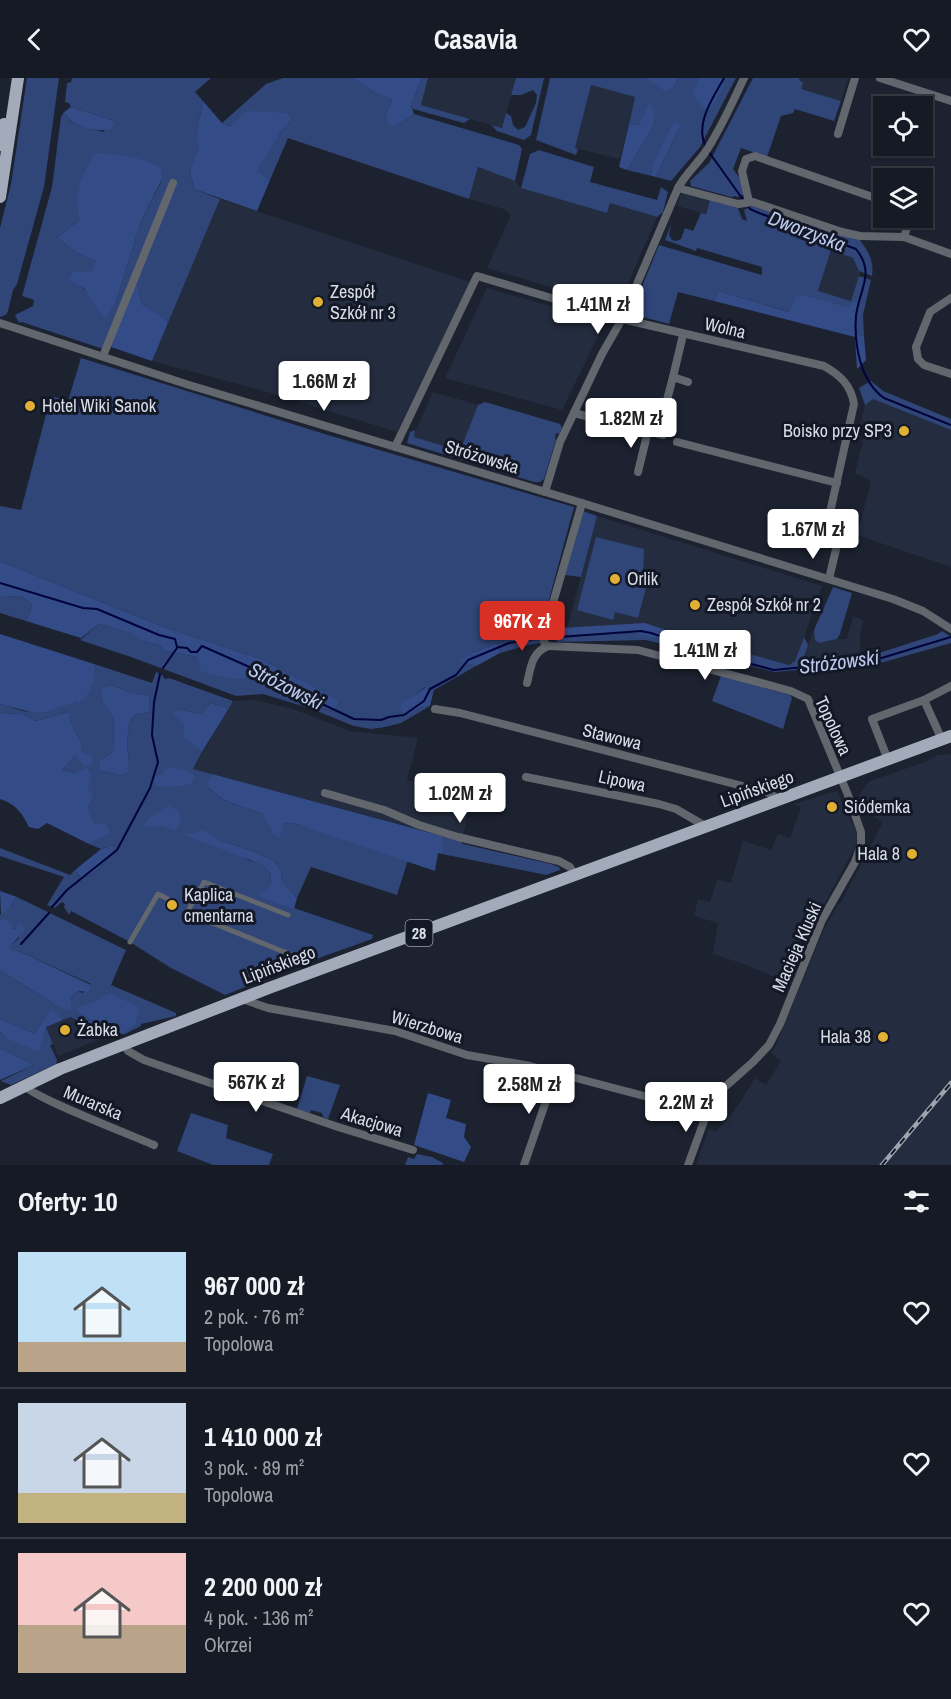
<!DOCTYPE html>
<html lang="pl">
<head>
<meta charset="utf-8">
<style>
	body { margin:0; font-family:"Archivo Narrow",sans-serif; background:#1e232c; color:#f1f3f6; height:100vh; display:flex; flex-direction:column; font-size:22px; white-space:nowrap }
	* { box-sizing:border-box; margin:0 }
	p { font-size:20px; color:#9da1a6 }
	.icon { flex:none; width:33px; height:33px; fill:none; stroke:currentColor; stroke-width:2; stroke-linecap:round; stroke-linejoin:round }
	.map { position:relative; height:1087px; overflow:hidden }
	.side { display:flex; flex-direction:column; background:#151a24; flex:1 }
	.side>* { flex:none }
	.tools { position:absolute; left:873px; top:18px; display:grid; gap:12px }
	.tools a { display:grid; place-items:center; width:60px; height:60px; border-radius:0px; background:#151a24; box-shadow:0 2px 4px #0004,0 0 0 2px #343841; font-size:30px }
	.price { position:absolute; translate:-50% -51px; padding:0 14px; border-radius:6px; background:#fff; color:#222; font-size:20px; line-height:39px; filter:drop-shadow(0 2px 3px #0008) }
	.price::after { content:''; position:absolute; left:50%; top:36px; width:18px; height:14px; margin-left:-9px; background:inherit; clip-path:polygon(0 0,100% 0,50% 100%) }
	.price.on { background:#d93025; color:#fff }
	ul { padding:0; list-style:none }
	li { display:flex; align-items:center; gap:18px; height:150px; padding:0 18px }
	li+li { border-top:2px solid #343841 }
	li span { display:grid; place-items:center; flex:none; width:168px; height:120px; border-radius:0px; color:#555 }
	li>.icon { margin-inline-start:auto }
	span .icon { width:72px; height:72px; fill:#fffc; stroke-width:1 }
	li b { font-size:26px }
	h2 { display:flex; justify-content:space-between; align-items:center; height:72px; padding:0 18px; font-size:26px }
	header { display:flex; justify-content:space-between; align-items:center; height:78px; padding:0 18px; background:#151a24; font-size:27px; font-weight:700 }
	.map>svg:first-child { display:block }
</style>
</head>
<body>
<header><svg class="icon" aria-label="back" viewBox="0 0 24 24"><path d="M15 5l-7 7 7 7"/></svg>Casavia<svg class="icon" aria-label="heart" viewBox="0 0 24 24"><path d="M12 20l-8-8c-3-5 5-10 8-4 3-6 11-1 8 4z"/></svg></header>
<div class="map">
<svg width="951" height="1087" viewBox="0 0 951 1087">
	<rect width="100%" height="100%" fill="#1c2230"/>
	<!-- built -->
	<g fill="#242d3f">
		<path d="M428,0H516L502,50L421,27Z"/>
		<path d="M800,0H848L841,23L801,11Z"/>
		<path d="M591,7L635,19L620,81L575,70Z"/>
		<path d="M478,89L515,103L521,110L607,135L610,125L657,139L618,229L487,190L511,137L504,131L469,121Z"/>
		<path d="M684,114L710,122L706,136L677,128L680,118Z"/>
		<path d="M220,121L470,204L397,354L264,313L152,283Z"/>
		<path d="M831,172L853,180L860,195L852,223L818,214Z"/>
		<path d="M487,210L605,244L562,332L445,300Z"/>
		<path d="M433,314L478,327L460,373L413,359Z"/>
		<path d="M873,321L951,352V489L857,457L871,404L862,398L855,396L866,349L860,347L865,327Z"/>
		<path d="M597,438L822,508L795,583L789,587L645,546L567,550Z"/>
		<path d="M853,538L863,542L860,557V578L801,584L814,552L815,561L827,564L837,561H847Z"/>
		<path d="M255,622L293,631L350,653L418,660L407,702L471,719L462,763L193,691L233,623Z"/>
		<path d="M951,676V1087H696L709,1051L716,1054L739,1026L755,1000L766,1007L781,983L771,975L776,967L824,851L839,825H841L883,744L862,732L859,725L860,715L870,703L925,684L938,677Z"/>
		<path d="M837,713L857,756L856,767L820,834L791,906L744,886L713,876L718,845L694,838L698,821L710,824L717,802L731,805L743,763L771,772L778,756L790,760L801,729L794,726Z"/>
		<path d="M69,939L109,957L58,978L46,949Z"/>
	</g>
	<!-- green -->
	<g fill="#304578" fill-rule="evenodd">
		<path d="M27,0H59L44,109L17,206L13,212L8,233L6,237L0,239V150L11,106Z"/>
		<path d="M72,0H211L195,14L203,23L196,58L200,70L190,93L194,111L220,121L168,245L163,239L142,226L136,200L132,198L103,271L22,244L19,245L15,237L33,228L34,222L22,218L52,109L61,39L64,34C70,49 89,50 103,54L115,43L71,29L69,25L65,24L67,5L71,4ZM95,75L162,102L141,143L116,224L109,237L83,210L72,194H91L97,183L77,175L57,160L79,142L88,90Z"/>
		<path d="M283,0H353L375,15L392,22L385,40L389,48H396L414,36L519,67L522,71L515,103L478,89L469,121L288,60L270,102L256,93L282,52L292,42L288,35H273L231,48L222,45L266,6Z"/>
		<path d="M422,0H428L421,27L470,41L464,45L413,31L411,27Z"/>
		<path d="M516,0H544L531,57L524,62L497,53L491,47L502,50L506,35L511,38L513,47L518,52L525,49L536,25L537,17L533,12L521,17H511Z"/>
		<path d="M550,0H645L673,10L678,0H698L693,11L725,6L723,0H736L700,69L671,103L656,99L679,50V45L651,89L652,98L627,92L654,47L655,37L644,39L639,47L629,46L635,19L591,7L575,70L578,71L576,77L536,62Z"/>
		<path d="M753,0H800L799,2L803,5L801,11L841,23L834,43L795,31L793,35L781,38L767,79L741,70L733,91L742,103L745,116L738,119L735,118L731,119L691,108L690,103L709,85Z"/>
		<path d="M539,72L594,89L590,104L657,122L661,109L668,114L663,134L657,139L610,125L607,135L521,110L530,76Z"/>
		<path d="M710,122L738,130L742,141L747,143L744,132L753,128L860,162C869,175 874,182 872,198L859,193L853,180L831,172L818,213L851,223L859,198L871,202L863,237L864,258L859,257L854,251L858,225L852,223L849,231L805,217L790,234L718,213L714,223L678,214L669,246L639,238L635,226L659,167L762,197V189L697,170L696,173L665,162L671,146L669,157L672,162L676,163L681,161L685,150L693,153L701,135L706,136Z"/>
		<path d="M81,280L328,357L574,429L541,551L540,565L528,567L500,575L498,565L472,575L459,583L476,588L434,612L433,616L430,618L425,609L414,618L418,630L430,628L401,645L385,649L371,651L354,648L312,631L263,616L236,618L131,579L80,562L99,546L135,556L139,562L159,567L165,573L198,579L231,600L258,599L279,609L297,621L333,634L340,624L261,581L156,546L0,483V428L21,432L50,321L51,318L68,323Z"/>
		<path d="M871,303L883,313L951,341V352L873,321L865,327L859,310Z"/>
		<path d="M485,324L560,346L562,350L559,356L556,355L555,361L556,362L544,401L540,404H534L407,365L410,354L415,352L414,359L460,373L478,327Z"/>
		<path d="M583,433L597,438L581,499L565,497Z"/>
		<path d="M596,459L644,471L643,500L648,502L638,540L615,534L613,542L577,532Z"/>
		<path d="M833,509L852,515L840,556L837,561L819,565L815,562L814,552Z"/>
		<path d="M21,518L32,527L26,543L0,535V519Z"/>
		<path d="M560,550L561,556L569,557L633,555L659,560L672,554L789,587L795,583L804,559L808,567L802,584L851,580L876,576L938,556L942,553L951,559V565L884,584L775,594L646,562L557,564L555,551Z"/>
		<path d="M94,586L152,605L156,594L162,597L165,601L169,600L233,623L229,630L210,625L201,636L178,631L184,647L185,660L202,674L193,691L212,696L207,709L224,722L262,736L273,757L283,746L293,745L408,782L397,817L311,789L297,820L282,803L281,792L274,783L255,774L220,762L204,752L248,782L263,786L271,796L270,807L259,818L373,857L372,861L305,885L225,917L171,890L130,864L71,833L69,837L64,829L65,826L62,824L55,830L47,827L64,799L0,778V770L70,797L75,792L81,800C96,798 106,782 115,771L113,767L101,771L89,766L110,754L95,746L88,737L89,723L76,695L62,692L75,678L83,687H92L83,675L81,663L73,650L69,634L35,643L21,635L8,636L0,634V626C10,628 23,635 33,634C47,633 64,624 76,625L94,604ZM111,607L129,614L149,618L150,634C144,635 136,635 132,640C125,648 128,683 130,693L123,698L100,692V683L113,674L114,642L103,625L100,610Z"/>
		<path d="M721,598L790,617L792,620L783,651L712,623Z"/>
		<path d="M442,758L461,763L463,766L551,786L559,789L560,792L546,797L442,776Z"/>
		<path d="M17,819L126,872L111,907L176,935V938L141,946V948L125,956L109,957L70,939L63,942L52,931L35,956L0,941V892L54,926L69,924L73,917L78,913L83,915L91,906L21,874L8,870L19,860L16,850L12,851L6,842H0V837L10,829ZM101,922L115,954L78,935L81,928L92,926Z"/>
		<path d="M46,949L53,966L50,967L57,982L56,986L11,1007L1,1003L34,987L0,971V954L6,960L44,956Z"/>
		<path d="M307,998L340,1007L328,1041L323,1039L322,1035L311,1032L310,1035L297,1031Z"/>
		<path d="M191,1035L228,1047L226,1060L273,1076L269,1087H213L177,1073Z"/>
		<path d="M417,1076L432,1079L443,1085V1087H405L408,1079L414,1081Z"/>
	</g>
	<!-- forest -->
	<g fill="#334b87">
		<path d="M353,0H422L411,27L414,36L396,48H389L385,40L392,22L375,15Z"/>
		<path d="M645,0H678L673,10L665,13Z"/>
		<path d="M698,0H723L725,6L711,30L704,31L696,23L693,11Z"/>
		<path d="M203,23L222,45L231,48L247,33L288,35L292,42L282,52L257,93L270,102L257,133L194,111L190,93L199,70L196,58Z"/>
		<path d="M650,25L655,37L654,47L627,92L619,89L629,46L639,47Z"/>
		<path d="M71,29L115,43L111,51C97,55 70,49 64,34Z"/>
		<path d="M674,44L679,45V50L656,99L652,98L651,89Z"/>
		<path d="M94,75C118,76 140,78 161,90L162,101L141,143L116,224L109,237L104,240L84,210L69,202L72,194H91L96,183L77,175L57,160L79,142C75,107 80,105 94,75Z"/>
		<path d="M136,200L142,226L163,239L168,245L152,283L111,269Z"/>
		<path d="M718,213L789,234L795,220L805,217L849,230L852,223L858,224L854,251L859,257L864,258L866,282L857,291L855,259L714,223Z"/>
		<path d="M0,483L156,546L261,581L340,623L334,634L297,621L279,609L258,599L231,601L201,594L198,579L165,573L159,567L139,562L134,556L99,546L81,560L26,543L32,527L21,518L0,519Z"/>
		<path d="M645,545L672,554L659,561L633,555L569,557L561,556L560,550Z"/>
		<path d="M0,556L94,586V604L84,622L45,634H30L0,626Z"/>
		<path d="M498,565L500,575L476,588L458,583L472,575Z"/>
		<path d="M111,607L129,614L149,618L150,634C144,635 136,635 132,640C125,648 128,683 130,693L123,698L100,692V683L113,674L114,642L103,625L100,610Z"/>
		<path d="M426,609L430,617L433,616L430,628L418,630L409,636L402,634L400,625L414,618Z"/>
		<path d="M210,625L229,630L202,674L184,660V647L173,635L178,631L201,636Z"/>
		<path d="M0,634L8,636L21,635L35,643L69,634L73,650L81,663L83,675L92,677V688L83,687L75,678L62,692L76,695L87,690L91,695L88,711L93,717C86,728 88,736 95,746H106L110,755L89,766L47,745L38,751L29,749C22,735 16,726 0,721Z"/>
		<path d="M168,689L183,691L195,698L192,705L183,708H154L155,698L163,696Z"/>
		<path d="M212,696L442,758V776L438,775L435,793L293,745L283,746L280,759L273,757L262,736L224,722L206,708Z"/>
		<path d="M169,727L179,734L181,742L175,753L162,748L142,750L148,741Z"/>
		<path d="M204,752L220,762L255,774L274,783L281,792L282,803L297,820L294,831L258,818L270,807L271,796L263,787L184,757Z"/>
		<path d="M113,767L115,771C106,782 96,798 81,800L75,792L101,771Z"/>
		<path d="M0,813L17,819L10,829L1,837Z"/>
		<path d="M0,842H6L13,847V851L16,850L19,844L25,851L9,870L21,874L91,907L88,914L78,913C67,921 72,922 71,933L54,926L0,892Z"/>
		<path d="M109,915L139,929L136,945L123,956L108,951L78,935L77,929C90,925 98,924 109,915Z"/>
		<path d="M52,930L63,942L46,949L39,974L6,960L0,954V941L35,956Z"/>
		<path d="M0,971L3,972L34,987L0,1002Z"/>
		<path d="M428,1015L451,1022L446,1040L466,1046L464,1059L471,1069L464,1084L414,1067Z"/>
	</g>
	<g fill="none" stroke-linecap="round" stroke-linejoin="round">
		<!-- stream -->
		<g stroke="#01033b" stroke-width="2">
			<path d="M706,69C694,46 713,20 724,0"/>
			<path d="M709,74L744,123"/>
			<path d="M747,127L750,131L759,135L856,171C876,196 859,211 856,238C854,266 860,303 884,320L951,347"/>
			<path d="M0,505L83,530L97,531L159,557L175,561L177,569L187,570L191,574H197L202,568L279,602L294,616L322,626L354,641L381,642L389,639L404,637L424,623L430,611L456,597L468,582L509,565L541,560"/>
			<path d="M546,560L641,553L651,555L705,574L774,592L875,582L951,559"/>
			<path d="M163,590L177,570"/>
			<path d="M52,829L67,812L117,772L150,710L158,684L152,657L154,624L160,596"/>
			<path d="M21,866L49,835"/>
		</g>
		<!-- pedestrian -->
		<g stroke="#62666d" stroke-width="5">
			<path d="M288,837L204,804C199,815 191,823 188,835L299,880L305,885"/>
			<path d="M130,864L158,816L168,821"/>
		</g>
		<!-- minor -->
		<g stroke="#62666d" stroke-width="8">
			<path d="M880,0L951,23"/>
			<path d="M838,56L855,0"/>
			<path d="M678,110L738,126L753,124L842,154L860,158L904,159L951,176"/>
			<path d="M749,124L742,93L746,81L755,78L884,123"/>
			<path d="M904,159L910,140"/>
			<path d="M951,220L930,234L916,269L918,281L924,287L951,296"/>
			<path d="M0,245L189,307L582,425L893,521L923,533L951,551"/>
			<path d="M683,257L673,299L688,304"/>
			<path d="M103,278L173,105"/>
			<path d="M667,322L673,299"/>
			<path d="M574,335L663,357"/>
			<path d="M677,364L837,405"/>
			<path d="M395,369L477,198L622,241L824,288C840,297 851,307 854,326L829,439L837,467L829,501"/>
			<path d="M638,394L648,353"/>
			<path d="M545,414L560,364L602,276L622,241L678,110C685,97 695,88 704,76C720,53 732,25 744,0"/>
			<path d="M582,425L544,556V564L548,568L638,572L791,613L808,621L848,717L861,754V766L855,784L822,842L780,946L769,967L753,984L718,1015L711,1024L688,1087"/>
			<path d="M527,605C531,590 531,575 548,568"/>
			<path d="M924,622L951,608"/>
			<path d="M435,631L460,635L758,712L769,715L780,722"/>
			<path d="M888,682L872,641L924,622L942,662"/>
			<path d="M526,699L659,726L676,731L707,749"/>
			<path d="M325,715L384,732L419,747L458,759L559,783L570,789L575,797"/>
			<path d="M242,921L268,930L395,953L467,977L530,988L667,1024L708,1032"/>
			<path d="M124,966L128,973L144,982L338,1049L413,1072"/>
			<path d="M24,1007C31,1019 134,1058 154,1067"/>
			<path d="M524,1087L556,994"/>
		</g>
		<!-- primary -->
		<g stroke="#a3abba" stroke-width="12">
			<path d="M0,67L4,46"/>
			<path d="M0,119L18,0"/>
			<path d="M0,1020L60,991L269,910L951,658"/>
		</g>
		<defs>
			<path id="rail" d="M882,1087L951,1005"/>
		</defs>
		<!-- rail casing -->
		<use href="#rail" stroke="#a0a4b0" stroke-width="4.5"/>
		<!-- rail -->
		<use href="#rail" stroke="#131826" stroke-width="2" stroke-dasharray="7" stroke-linecap="butt"/>
	</g>
	<!-- markers -->
	<g fill="#e0af34" stroke="#131826" stroke-width="2">
		<circle cx="318" cy="224" r="6"/>
		<circle cx="30" cy="328" r="6"/>
		<circle cx="904" cy="353" r="6"/>
		<circle cx="615" cy="501" r="6"/>
		<circle cx="695" cy="527" r="6"/>
		<circle cx="832" cy="729" r="6"/>
		<circle cx="912" cy="776" r="6"/>
		<circle cx="172" cy="827" r="6"/>
		<circle cx="65" cy="952" r="6"/>
		<circle cx="883" cy="959" r="6"/>
	</g>
	<g text-anchor="middle" stroke-width="6" stroke-linejoin="round" paint-order="stroke">
		<!-- shield labels -->
		<rect fill="#131826" stroke="#9da1ac" stroke-width="1.5" x="405.5" y="842" width="27" height="26" rx="4.5"/>
		<g font-size="16" font-weight="bold" fill="#d8dce6">
			<text x="419" y="861">28</text>
		</g>
		<!-- poi labels -->
		<g font-size="18" fill="#d8dce6" stroke="#131826" text-anchor="start">
			<text x="330" y="220">Zespół<tspan x="330" dy="21">Szkół nr 3</tspan></text>
			<text x="42" y="334">Hotel Wiki Sanok</text>
			<text x="892" y="359" text-anchor="end">Boisko przy SP3</text>
			<text x="627" y="507">Orlik</text>
			<text x="707" y="533">Zespół Szkół nr 2</text>
			<text x="844" y="735">Siódemka</text>
			<text x="900" y="782" text-anchor="end">Hala 8</text>
			<text x="184" y="823">Kaplica<tspan x="184" dy="21">cmentarna</tspan></text>
			<text x="77" y="958">Żabka</text>
			<text x="871" y="965" text-anchor="end">Hala 38</text>
		</g>
		<!-- street labels -->
		<g font-size="18" fill="#d8dce6" stroke="#131826">
			<text transform="translate(725 250) rotate(13)" y="6">Wolna</text>
			<text transform="translate(482 379) rotate(17)" y="6">Stróżowska</text>
			<text transform="translate(833 648) rotate(65)" y="6">Topolowa</text>
			<text transform="translate(612 659) rotate(14)" y="6">Stawowa</text>
			<text transform="translate(622 703) rotate(12)" y="6">Lipowa</text>
			<text transform="translate(757 711) rotate(-20)" y="6">Lipińskiego</text>
			<text transform="translate(797 869) rotate(-66)" y="6">Macieja Kluski</text>
			<text transform="translate(279 887) rotate(-21)" y="6">Lipińskiego</text>
			<text transform="translate(427 949) rotate(17)" y="6">Wierzbowa</text>
			<text transform="translate(93 1025) rotate(23)" y="6">Murarska</text>
			<text transform="translate(372 1044) rotate(17)" y="6">Akacjowa</text>
		</g>
		<!-- water labels -->
		<g font-size="20" font-style="italic" fill="#bacbef" stroke="#131826">
			<text transform="translate(807 153) rotate(21)" y="7">Dworzyska</text>
			<text transform="translate(839 584) rotate(-7)" y="7">Stróżowski</text>
			<text transform="translate(286 608) rotate(27)" y="7">Stróżowski</text>
		</g>
	</g>
</svg>
<div class="tools">
<a><svg class="icon" aria-label="locate" viewBox="0 0 24 24"><circle cx="12" cy="12" r="6"/><path d="M12 2v4M12 18v4M2 12h4M18 12h4"/></svg></a>
<a><svg class="icon" aria-label="layers" viewBox="0 0 24 24"><path d="M12 4l9 5-9 5-9-5zM3 14l9 5 9-5"/></svg></a>
</div>
<b class="price" style="left:598px;top:257px">1.41M zł</b>
<b class="price" style="left:324px;top:334px">1.66M zł</b>
<b class="price" style="left:631px;top:371px">1.82M zł</b>
<b class="price" style="left:813px;top:482px">1.67M zł</b>
<b class="price on" style="left:522px;top:574px">967K zł</b>
<b class="price" style="left:705px;top:603px">1.41M zł</b>
<b class="price" style="left:460px;top:746px">1.02M zł</b>
<b class="price" style="left:256px;top:1035px">567K zł</b>
<b class="price" style="left:529px;top:1037px">2.58M zł</b>
<b class="price" style="left:686px;top:1055px">2.2M zł</b>
</div>
<section class="side">
<h2>Oferty: 10<svg class="icon" aria-label="filters" viewBox="0 0 24 24"><path d="M4 7h16M4 17h16"/><circle cx="9" cy="7" r="2"/><circle cx="15" cy="17" r="2"/></svg></h2>
<ul>
<li><span style="background:linear-gradient(#bfe0f5 75%,#b9a48a 0)"><svg class="icon" aria-label="home" viewBox="0 0 24 24"><path d="M3 11l9-7 9 7M6 9v11h12V9"/></svg></span><div><b>967 000 zł</b><p>2 pok. · 76 m²</p><p>Topolowa</p></div><svg class="icon" aria-label="heart" viewBox="0 0 24 24"><path d="M12 20l-8-8c-3-5 5-10 8-4 3-6 11-1 8 4z"/></svg></li>
<li><span style="background:linear-gradient(#c9d6e8 75%,#c2b280 0)"><svg class="icon" aria-label="home" viewBox="0 0 24 24"><path d="M3 11l9-7 9 7M6 9v11h12V9"/></svg></span><div><b>1 410 000 zł</b><p>3 pok. · 89 m²</p><p>Topolowa</p></div><svg class="icon" aria-label="heart" viewBox="0 0 24 24"><path d="M12 20l-8-8c-3-5 5-10 8-4 3-6 11-1 8 4z"/></svg></li>
<li><span style="background:linear-gradient(#f6c9c9 60%,#b9a48a 0)"><svg class="icon" aria-label="home" viewBox="0 0 24 24"><path d="M3 11l9-7 9 7M6 9v11h12V9"/></svg></span><div><b>2 200 000 zł</b><p>4 pok. · 136 m²</p><p>Okrzei</p></div><svg class="icon" aria-label="heart" viewBox="0 0 24 24"><path d="M12 20l-8-8c-3-5 5-10 8-4 3-6 11-1 8 4z"/></svg></li>
</ul>
</section>
</body>
</html>
